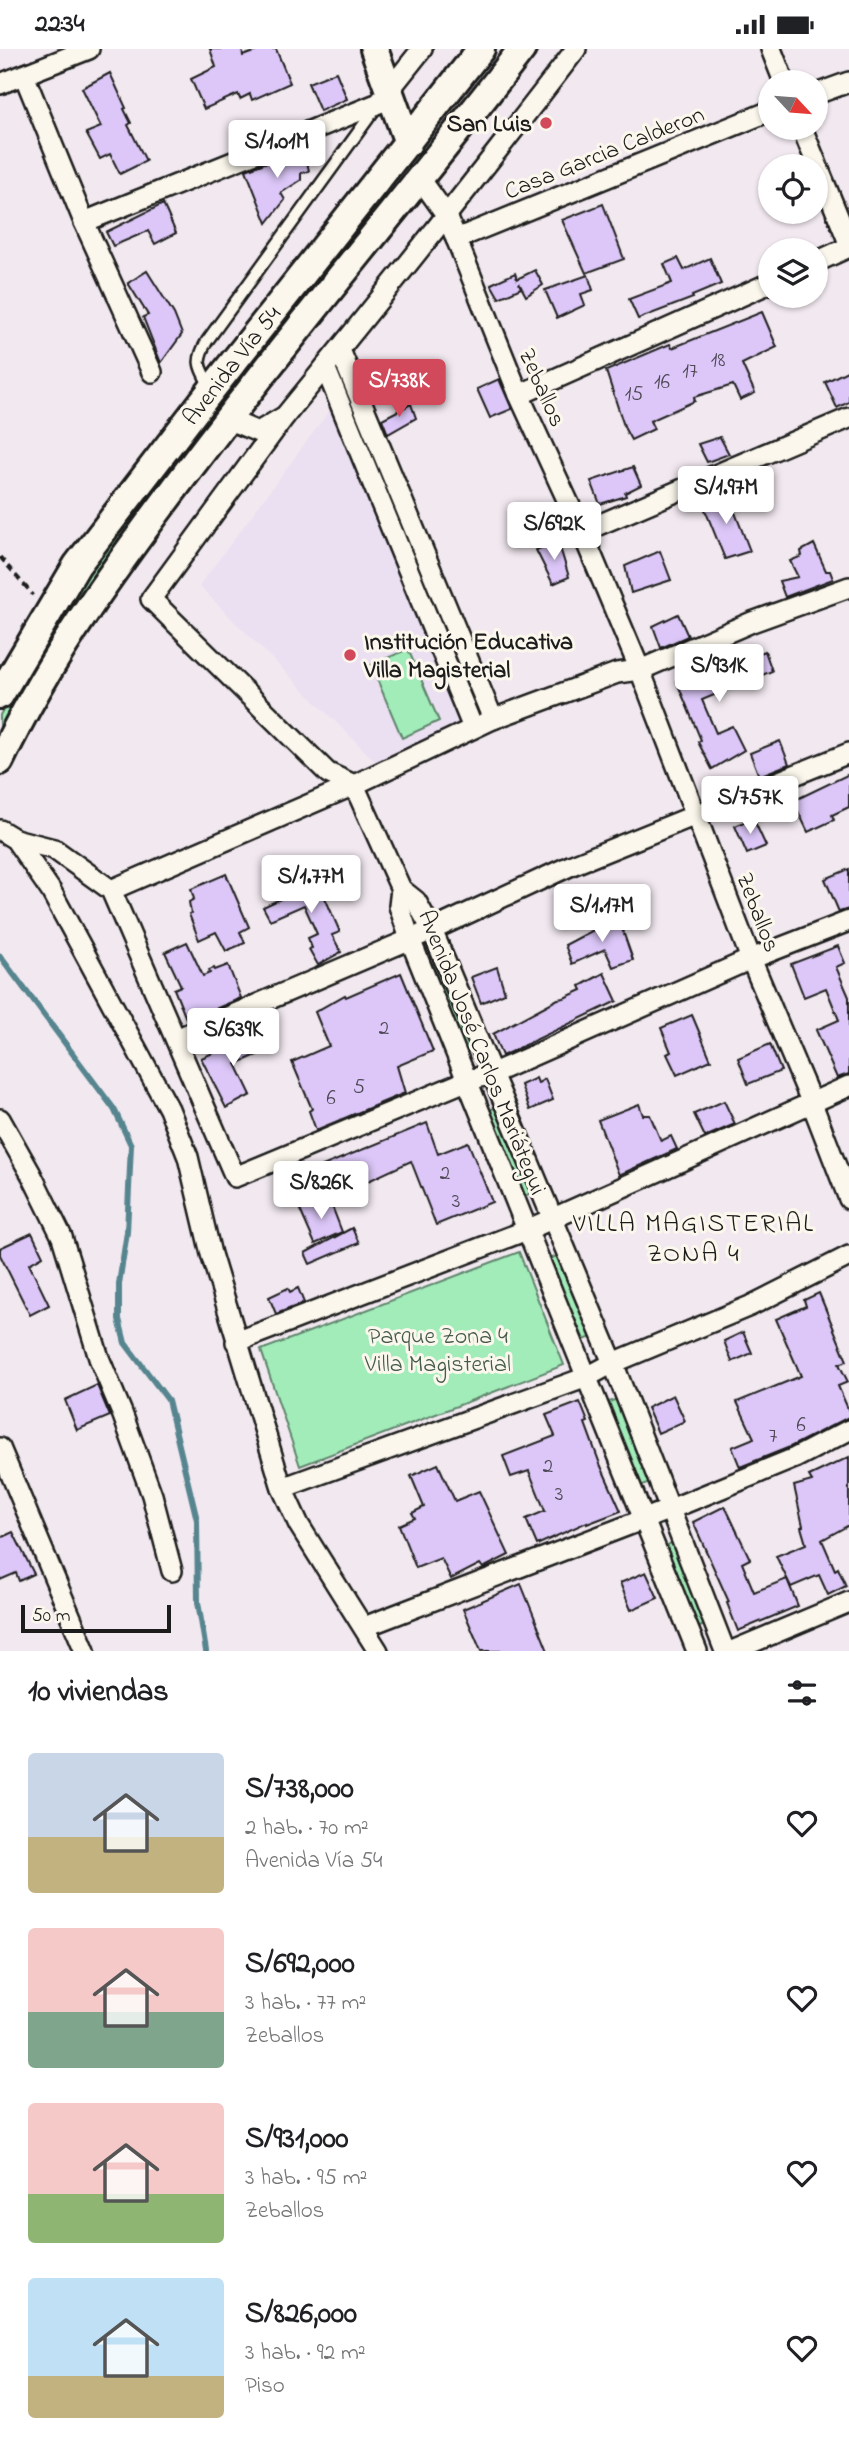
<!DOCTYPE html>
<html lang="es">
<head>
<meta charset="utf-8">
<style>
	body { margin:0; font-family:"Indie Flower",sans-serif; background:#f6f6f6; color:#202124; height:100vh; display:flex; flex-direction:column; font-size:26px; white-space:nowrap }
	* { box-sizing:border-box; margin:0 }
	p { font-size:23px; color:#757577 }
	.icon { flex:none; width:38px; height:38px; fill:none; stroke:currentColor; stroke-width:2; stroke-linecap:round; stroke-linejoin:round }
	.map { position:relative; height:1602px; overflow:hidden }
	.drawer { display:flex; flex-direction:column; background:#fff; flex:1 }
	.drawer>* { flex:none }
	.needle { width:46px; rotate:116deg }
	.fabs { position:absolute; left:758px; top:21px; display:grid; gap:14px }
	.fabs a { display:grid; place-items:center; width:70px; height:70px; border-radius:50%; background:#fff; box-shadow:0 2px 5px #0004; font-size:35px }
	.scale { position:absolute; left:21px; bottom:18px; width:150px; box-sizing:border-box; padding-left:7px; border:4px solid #1c1c1c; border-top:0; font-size:19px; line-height:24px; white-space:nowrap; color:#1c1c1c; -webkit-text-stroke:5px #fbf7ec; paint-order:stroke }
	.price { position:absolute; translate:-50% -60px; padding:0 16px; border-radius:7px; background:#fff; color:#222; font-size:23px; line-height:46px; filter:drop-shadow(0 2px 4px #0008) }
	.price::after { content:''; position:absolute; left:50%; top:42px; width:21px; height:16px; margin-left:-10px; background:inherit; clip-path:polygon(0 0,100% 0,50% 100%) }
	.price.on { background:#d1495b; color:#fff }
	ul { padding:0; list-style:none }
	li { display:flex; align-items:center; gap:21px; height:175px; padding:0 28px }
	li span { display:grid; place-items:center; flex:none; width:196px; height:140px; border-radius:7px; color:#555 }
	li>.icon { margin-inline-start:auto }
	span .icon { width:84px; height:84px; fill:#fffc; stroke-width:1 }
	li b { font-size:30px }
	h2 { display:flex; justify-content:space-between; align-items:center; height:84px; padding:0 28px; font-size:30px }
	.status { display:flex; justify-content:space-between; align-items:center; height:49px; padding:0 35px; background:#fff; direction:ltr }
	.status svg { height:19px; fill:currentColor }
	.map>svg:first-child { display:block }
</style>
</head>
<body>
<div class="status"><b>22:34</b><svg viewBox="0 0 49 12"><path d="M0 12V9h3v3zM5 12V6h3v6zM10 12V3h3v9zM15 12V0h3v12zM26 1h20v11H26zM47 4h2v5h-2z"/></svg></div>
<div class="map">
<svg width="849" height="1602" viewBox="0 0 849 1602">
	<rect width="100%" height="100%" fill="#f2e9f0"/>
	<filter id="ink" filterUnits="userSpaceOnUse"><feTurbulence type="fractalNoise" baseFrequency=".0143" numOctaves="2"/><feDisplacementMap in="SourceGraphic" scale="14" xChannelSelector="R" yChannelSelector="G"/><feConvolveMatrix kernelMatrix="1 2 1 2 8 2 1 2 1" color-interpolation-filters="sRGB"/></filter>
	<g filter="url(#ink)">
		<!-- built -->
		<path fill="#ebdff2" d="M330,361L460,675L378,715L199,537Z"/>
		<!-- green -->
		<g fill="#a2ecba" stroke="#5f846b" stroke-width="2">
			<path d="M379,147L383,158L170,430L160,422Z"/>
			<path d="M151,435L161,442L0,694V666L49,580L89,516Z"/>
			<path d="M408,600L439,672L402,689L371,616Z"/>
			<path d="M439,912L473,1001L464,1004L430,916Z"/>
			<path d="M496,1058L532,1144L524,1147L488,1062Z"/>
			<path d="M519,1203L564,1316L300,1417L261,1301Z"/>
			<path d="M557,1207L592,1288L584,1291L549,1210Z"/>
			<path d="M617,1350L650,1434L642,1437L609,1353Z"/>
			<path d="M673,1493L706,1575L698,1579L666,1497Z"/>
		</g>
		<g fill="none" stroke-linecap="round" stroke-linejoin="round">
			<!-- stream -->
			<path stroke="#56858f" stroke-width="6" d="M0,907L114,1060L131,1096L127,1183L119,1235V1270L125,1294L168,1351L197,1471L198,1553L206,1602"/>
		</g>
		<!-- building -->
		<g fill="#dcc7f8" stroke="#1c1c1c" stroke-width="2">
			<path d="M210,0H242L243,7L262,0H276L290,34L252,51L250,45L240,50L238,45L204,60L191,30L216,18Z"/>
			<path d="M336,23L347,50L320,62L308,34Z"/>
			<path d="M110,24L126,59L124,60L131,74L128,76L146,112L120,125L110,105L100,110L86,84L101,78L82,39Z"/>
			<path d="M304,99L309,122L301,124V131L281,144L285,151L267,174L246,121Z"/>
			<path d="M163,155L176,184L155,195L148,182L113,197L106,183Z"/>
			<path d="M603,155L624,210L586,224L562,171Z"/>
			<path d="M678,209L684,221L710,209L721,235L692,247L693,249L638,270L629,250L672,234L664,215Z"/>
			<path d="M535,221L543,236L526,247L519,234L521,239L499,249L491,235L515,224L517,230Z"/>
			<path d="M147,222L174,265L182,285L161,314L143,268L148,266L128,234Z"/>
			<path d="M588,226L593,241L581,245L585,256L557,269L545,241Z"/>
			<path d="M762,263L777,298L742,315L755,344L740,351L733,336L694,348L695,352L650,372L654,380L631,391L625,380L606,322L670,295L672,299Z"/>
			<path d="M849,321V353L837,359L825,333Z"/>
			<path d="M499,330L512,360L490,369L477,340Z"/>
			<path d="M411,355L416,369L388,385L382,370Z"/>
			<path d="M720,388L729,405L707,413L698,395Z"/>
			<path d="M633,418L641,436L625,444L626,447L600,455L591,432Z"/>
			<path d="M727,443L750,502L725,510L702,453Z"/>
			<path d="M558,492L569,528L553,535L536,501Z"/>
			<path d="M814,495L826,522H830L833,530L785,548L779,532L798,528L790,512L802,507L801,502Z"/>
			<path d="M660,502L671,531L631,544L625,517Z"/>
			<path d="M678,565L688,587L661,599L653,577Z"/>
			<path d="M765,602L772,622L702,651L716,684L732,677L744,701L712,720L698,693L701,691L676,631L704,618L707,625Z"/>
			<path d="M780,692L789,715L759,727L750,704Z"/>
			<path d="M849,725V758L832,766L834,771L808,783L793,752Z"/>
			<path d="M753,769L766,797L747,805L735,777Z"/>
			<path d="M312,819L340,883L332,886L341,903L318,916L309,900L312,899L308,889L317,885L304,856L270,871L263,858L302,840L296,826Z"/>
			<path d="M849,820V860L839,863L825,830Z"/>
			<path d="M226,825L249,878L240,883L245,894L226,902L216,883L199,891L189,865L191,864L189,853L194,850L191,840Z"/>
			<path d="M618,868L633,911L613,918L605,900L572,915L565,896Z"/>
			<path d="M187,893L203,927L210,924L209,921L214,919L215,921L228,916L241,949L187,972L174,940L181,937L165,903Z"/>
			<path d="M838,897L845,914L836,918L849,948V1025L837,1029L816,981L839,971L826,939L804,948L791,915Z"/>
			<path d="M497,918L505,944L481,954L471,928Z"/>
			<path d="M401,924L433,1002L397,1017L405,1044L316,1081L309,1062L312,1060L292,1013L329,997L315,963L345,946L346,948Z"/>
			<path d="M604,924L617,952L502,1007L493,985L558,950L564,949L582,941L580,937Z"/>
			<path d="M692,966L711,1011L677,1026L667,1005L671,1003L661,979Z"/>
			<path d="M257,982L266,1002L236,1015L251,1046L226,1059L201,1009L230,997L229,995Z"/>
			<path d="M770,995L781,1022L748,1035L738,1009Z"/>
			<path d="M536,1029L538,1034L545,1030L553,1051L530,1061L521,1036Z"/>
			<path d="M724,1052L735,1075L705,1088L694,1065Z"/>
			<path d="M639,1055L643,1066H650L661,1092L671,1087L677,1100L619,1126L598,1071Z"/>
			<path d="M427,1074L438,1105L468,1093L492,1153L436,1176L411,1112L364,1134L358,1118L325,1131L320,1118Z"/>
			<path d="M322,1150L324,1154L330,1152L342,1183L315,1195L300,1161Z"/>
			<path d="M352,1179L359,1194L310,1215L305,1204Z"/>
			<path d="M32,1184L43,1207L29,1215L49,1256L30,1266L0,1206V1199Z"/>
			<path d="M288,1239L290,1243L298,1239L304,1254L276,1265L269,1248Z"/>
			<path d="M819,1244L847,1312L839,1315L848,1333L838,1337L849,1362V1368L790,1398L740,1418L732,1398L754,1389L737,1353L801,1327L776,1270L806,1257L804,1251Z"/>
			<path d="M743,1283L752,1304L732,1313L724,1292Z"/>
			<path d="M97,1336L110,1367L77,1381L65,1351Z"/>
			<path d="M673,1346L685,1372L658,1384L647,1359Z"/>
			<path d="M580,1353L588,1373L585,1374L600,1415L621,1462L587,1475V1473L537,1496L526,1470L545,1462L529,1422L511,1428L503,1407L555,1387L546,1366Z"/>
			<path d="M849,1408V1476L822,1491L835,1521L838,1519L846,1537L828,1546L819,1526L791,1538L776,1507L806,1495L801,1478L803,1477L794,1437L812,1432L809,1427Z"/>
			<path d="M438,1415L455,1452L479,1442L509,1506L483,1519L480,1515L451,1530L441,1509L416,1519L399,1476L415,1469L412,1464L424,1458L411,1427Z"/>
			<path d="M725,1457L750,1510L742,1514L754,1543L787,1530L798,1557L738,1582L727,1554L729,1553L693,1473Z"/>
			<path d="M13,1483L34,1525L19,1532L16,1524L0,1531V1489Z"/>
			<path d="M646,1523L658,1549L631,1561L620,1534Z"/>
			<path d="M521,1535L548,1602H481L463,1560Z"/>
		</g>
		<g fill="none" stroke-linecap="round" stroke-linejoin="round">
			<defs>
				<path id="service" d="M211,339C200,319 194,314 207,292L375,60"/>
				<g id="minor">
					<path d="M771,0L784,33"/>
					<path d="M24,26L84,173L152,323"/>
					<path d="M0,35L89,0"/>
					<path d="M816,45L849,33"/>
					<path d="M802,79L849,194"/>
					<path d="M419,128L447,167L519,346L582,483L640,621L751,910L811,1052L849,1150"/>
					<path d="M84,173L379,54L422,0"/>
					<path d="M456,190L770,62"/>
					<path d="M816,213L849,198"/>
					<path d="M340,301L493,670"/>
					<path d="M325,318L473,679"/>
					<path d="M519,346L770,234"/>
					<path d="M285,367L151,550L328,724L354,736L401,840L416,852L432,881L613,1314L725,1602"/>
					<path d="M227,370L258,383L285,367C384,246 481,124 576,0"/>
					<path d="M582,483L849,369"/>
					<path d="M0,781L15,790L51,842L169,1060L188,1108L211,1205L282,1439L299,1476L378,1602"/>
					<path d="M15,790L54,800L111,841L235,1128L466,1032L491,1025L751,910L849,872"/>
					<path d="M401,840L399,857L410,890L697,1602"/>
					<path d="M111,841L354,736L493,670L617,624L640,621L752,573L849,538"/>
					<path d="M176,990L432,881L572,816L849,704"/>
					<path d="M0,1070L31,1125L62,1188L99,1309L122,1364L152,1446L172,1522"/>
					<path d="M236,1293L527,1181L849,1037"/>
					<path d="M0,1399L85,1602"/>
					<path d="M282,1439L587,1328L613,1314L750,1257L849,1207"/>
					<path d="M364,1578L668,1461L795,1409L849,1381"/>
					<path d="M732,1602L849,1553"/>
				</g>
				<g id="secondary">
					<path d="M374,0L408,94"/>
					<path d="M0,646L77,516L212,340L481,0"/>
					<path d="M0,712C50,606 119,513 190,419C297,277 413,141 522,0"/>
				</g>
			</defs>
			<!-- service casing -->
			<use href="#service" stroke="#1c1c1c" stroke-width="15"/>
			<!-- minor casing -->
			<use href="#minor" stroke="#1c1c1c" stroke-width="24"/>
			<!-- secondary casing -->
			<use href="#secondary" stroke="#1c1c1c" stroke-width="32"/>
			<!-- path -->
			<path stroke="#1c1c1c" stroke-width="3.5" stroke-dasharray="7 5" stroke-linecap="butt" d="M0,508L33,546"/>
			<!-- service -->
			<use href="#service" stroke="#fbf7ec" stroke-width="10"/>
			<!-- minor -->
			<use href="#minor" stroke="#fbf7ec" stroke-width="19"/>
			<!-- secondary -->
			<use href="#secondary" stroke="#fbf7ec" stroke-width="26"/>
		</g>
	</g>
	<!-- markers -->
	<g fill="#d1495b" stroke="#fbf7ec" stroke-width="2.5">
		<circle cx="546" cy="74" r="7"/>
		<circle cx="350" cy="606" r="7"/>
	</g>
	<g text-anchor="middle" stroke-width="6" stroke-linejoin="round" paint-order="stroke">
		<!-- number labels -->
		<g font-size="21" fill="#4c4753">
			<text x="718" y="317">18</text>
			<text x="690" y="328">17</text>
			<text x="662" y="339">16</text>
			<text x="634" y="351">15</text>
			<text x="384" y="985">2</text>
			<text x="359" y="1044">5</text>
			<text x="331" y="1055">6</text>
			<text x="445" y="1130">2</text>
			<text x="456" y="1158">3</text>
			<text x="801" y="1382">6</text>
			<text x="773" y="1393">7</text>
			<text x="548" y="1423">2</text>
			<text x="559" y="1451">3</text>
		</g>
		<!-- poi labels -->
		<g font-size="24" font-weight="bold" fill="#1c1c1c" stroke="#fbf7ec" text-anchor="end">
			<text x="532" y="82">San Luis</text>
			<text x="364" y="600" text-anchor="start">Institución Educativa<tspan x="364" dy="28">Villa Magisterial</tspan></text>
		</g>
		<!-- street labels -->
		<g font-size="24" fill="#1c1c1c" stroke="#fbf7ec">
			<text transform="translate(604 103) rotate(-22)" y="8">Casa Garcia Calderon</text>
			<text transform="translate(231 316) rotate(-52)" y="8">Avenida Vía 54</text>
			<text transform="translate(543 338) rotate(66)" y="8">Zeballos</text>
			<text transform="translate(759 863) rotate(69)" y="8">Zeballos</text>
			<text transform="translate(483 1003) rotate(68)" y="8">Avenida José Carlos Mariátegui</text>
		</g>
		<!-- park labels -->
		<g font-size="24" fill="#445a4b" stroke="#fbf7ec">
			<text x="438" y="1294">Parque Zona 4<tspan x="438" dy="28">Villa Magisterial</tspan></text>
		</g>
		<!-- neighbourhood labels -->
		<g font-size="26" letter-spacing="2" fill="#1c1c1c" stroke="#fbf7ec">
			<text x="694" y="1182">VILLA MAGISTERIAL<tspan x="694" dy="30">ZONA 4</tspan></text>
		</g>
	</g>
</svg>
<div class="fabs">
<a><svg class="needle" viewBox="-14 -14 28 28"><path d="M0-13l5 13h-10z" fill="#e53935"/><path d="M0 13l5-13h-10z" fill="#757577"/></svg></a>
<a><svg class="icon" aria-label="locate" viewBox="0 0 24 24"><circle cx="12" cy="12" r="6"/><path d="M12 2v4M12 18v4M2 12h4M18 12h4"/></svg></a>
<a><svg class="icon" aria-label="layers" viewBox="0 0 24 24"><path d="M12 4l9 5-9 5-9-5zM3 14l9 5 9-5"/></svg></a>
</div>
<div class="scale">50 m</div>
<b class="price" style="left:277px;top:131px">S/1.01M</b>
<b class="price on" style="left:399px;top:370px">S/738K</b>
<b class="price" style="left:726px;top:477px">S/1.97M</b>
<b class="price" style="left:554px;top:513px">S/692K</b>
<b class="price" style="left:719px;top:655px">S/931K</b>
<b class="price" style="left:750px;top:787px">S/757K</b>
<b class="price" style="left:311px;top:866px">S/1.77M</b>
<b class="price" style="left:602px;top:895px">S/1.17M</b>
<b class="price" style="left:233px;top:1019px">S/639K</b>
<b class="price" style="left:321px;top:1172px">S/826K</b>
</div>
<section class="drawer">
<h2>10 viviendas<svg class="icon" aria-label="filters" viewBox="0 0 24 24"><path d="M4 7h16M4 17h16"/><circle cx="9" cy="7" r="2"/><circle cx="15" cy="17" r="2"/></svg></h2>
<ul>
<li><span style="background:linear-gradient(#c9d6e8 60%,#c2b280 0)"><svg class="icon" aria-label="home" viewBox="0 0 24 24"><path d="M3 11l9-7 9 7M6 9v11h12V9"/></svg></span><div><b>S/738,000</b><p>2 hab. · 70 m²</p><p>Avenida Vía 54</p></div><svg class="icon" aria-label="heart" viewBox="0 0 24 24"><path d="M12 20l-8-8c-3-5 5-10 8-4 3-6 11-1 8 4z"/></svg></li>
<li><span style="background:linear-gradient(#f6c9c9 60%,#7fa58c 0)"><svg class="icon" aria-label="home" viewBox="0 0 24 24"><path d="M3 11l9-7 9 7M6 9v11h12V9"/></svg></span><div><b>S/692,000</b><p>3 hab. · 77 m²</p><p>Zeballos</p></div><svg class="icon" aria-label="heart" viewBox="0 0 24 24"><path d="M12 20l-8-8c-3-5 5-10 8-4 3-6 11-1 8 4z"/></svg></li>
<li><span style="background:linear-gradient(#f6c9c9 65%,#8fb573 0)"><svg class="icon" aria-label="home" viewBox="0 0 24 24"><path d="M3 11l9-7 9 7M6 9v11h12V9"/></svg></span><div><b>S/931,000</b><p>3 hab. · 95 m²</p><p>Zeballos</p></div><svg class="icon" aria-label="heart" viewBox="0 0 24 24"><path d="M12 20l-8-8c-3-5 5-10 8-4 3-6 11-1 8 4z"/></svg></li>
<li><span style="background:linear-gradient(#bfe0f5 70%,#c2b280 0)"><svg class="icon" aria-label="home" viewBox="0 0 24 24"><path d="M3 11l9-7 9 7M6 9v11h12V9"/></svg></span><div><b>S/826,000</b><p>3 hab. · 92 m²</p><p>Piso</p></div><svg class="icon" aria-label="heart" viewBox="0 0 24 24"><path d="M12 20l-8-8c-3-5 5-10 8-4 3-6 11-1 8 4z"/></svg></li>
</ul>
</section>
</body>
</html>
